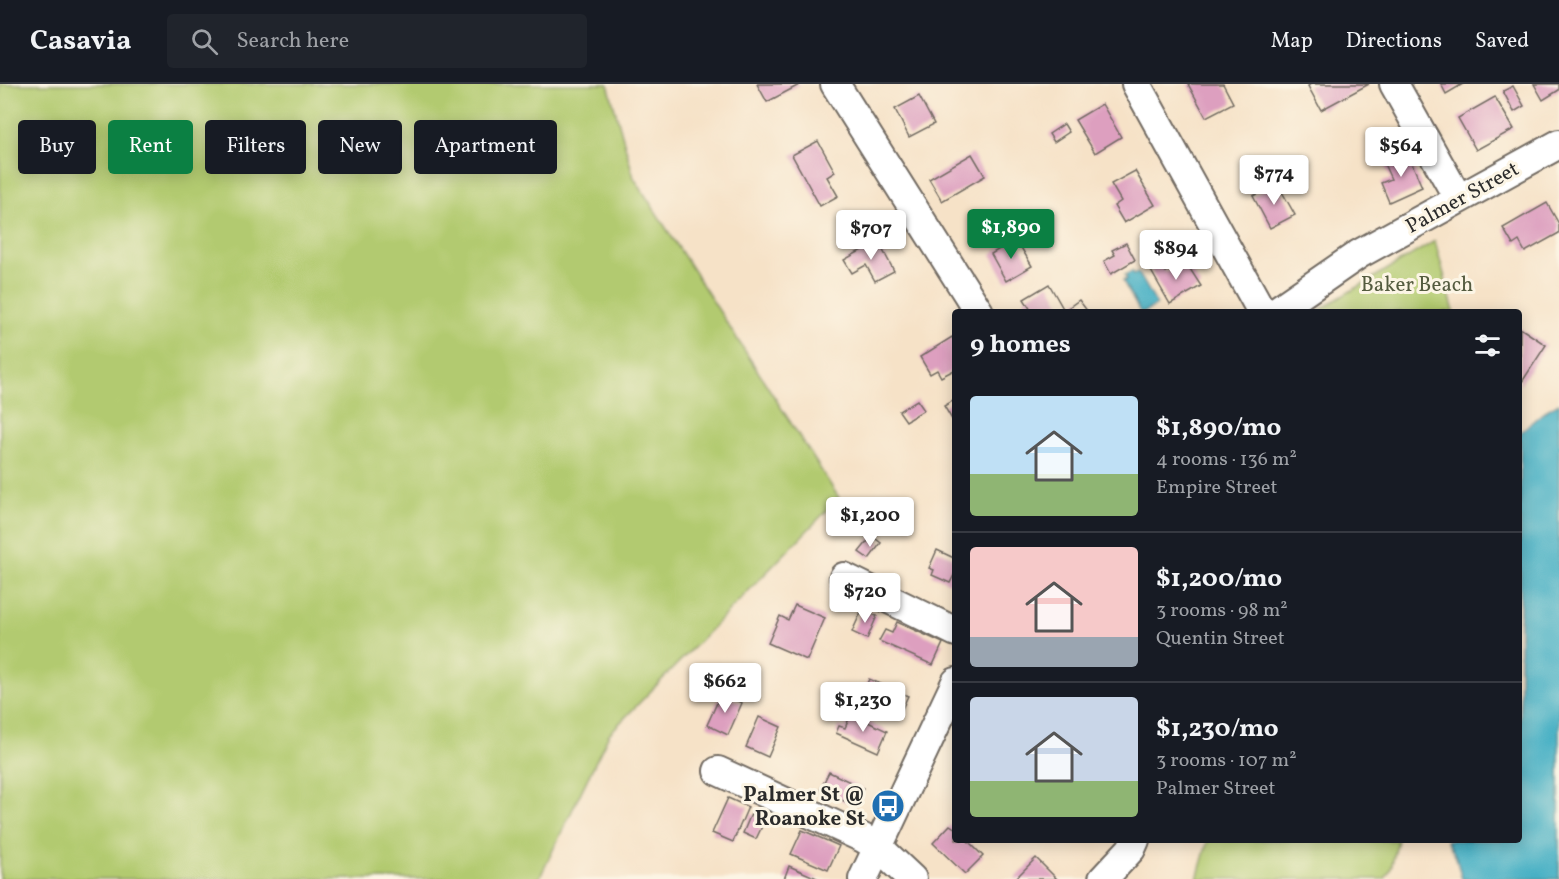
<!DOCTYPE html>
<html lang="en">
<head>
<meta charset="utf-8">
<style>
	body { margin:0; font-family:Vollkorn,serif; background:#20242c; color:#f1f3f6; height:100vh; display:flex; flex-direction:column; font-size:22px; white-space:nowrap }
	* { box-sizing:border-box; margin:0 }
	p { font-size:20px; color:#9ea1a6 }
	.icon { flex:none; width:33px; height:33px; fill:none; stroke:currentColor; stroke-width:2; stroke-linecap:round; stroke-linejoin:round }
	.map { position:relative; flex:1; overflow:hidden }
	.side { position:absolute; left:952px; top:225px; width:570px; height:534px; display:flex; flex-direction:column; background:#171b24; border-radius:6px; box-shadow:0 3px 15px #0003 }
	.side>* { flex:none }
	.banner { position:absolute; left:18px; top:36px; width:570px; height:54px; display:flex; gap:12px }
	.price { position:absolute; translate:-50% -51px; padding:0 14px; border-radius:6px; background:#fff; color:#222; font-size:20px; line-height:39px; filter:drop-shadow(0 2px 3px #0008) }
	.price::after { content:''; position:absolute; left:50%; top:36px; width:18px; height:14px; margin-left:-9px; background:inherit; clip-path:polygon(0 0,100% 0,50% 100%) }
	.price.selected { background:#0b8043; color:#fff }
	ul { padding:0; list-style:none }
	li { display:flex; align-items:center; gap:18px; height:150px; padding:0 18px }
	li+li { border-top:2px solid #363941 }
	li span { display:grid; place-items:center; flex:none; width:168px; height:120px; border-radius:6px; color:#555 }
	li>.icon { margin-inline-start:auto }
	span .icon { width:72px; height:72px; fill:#fffc; stroke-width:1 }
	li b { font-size:26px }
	h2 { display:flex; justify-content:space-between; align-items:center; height:72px; padding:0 18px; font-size:26px }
	.pill { padding:0 21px; border-radius:6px; background:#171b24; box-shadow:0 3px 15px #0003; font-size:21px; line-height:54px }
	.pill.selected { background:#0b8043; color:#fff }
	header { display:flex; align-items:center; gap:36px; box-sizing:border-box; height:84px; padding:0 30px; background:#171b24; border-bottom:2px solid #363941 }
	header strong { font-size:28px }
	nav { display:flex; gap:33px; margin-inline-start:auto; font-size:21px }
	.search { width:420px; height:54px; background:#20242c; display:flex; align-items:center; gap:15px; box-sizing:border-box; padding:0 21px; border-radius:6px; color:#9ea1a6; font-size:22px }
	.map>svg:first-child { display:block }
</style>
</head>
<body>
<header>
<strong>Casavia</strong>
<div class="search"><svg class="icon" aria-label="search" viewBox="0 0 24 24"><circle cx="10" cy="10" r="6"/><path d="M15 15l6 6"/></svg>Search here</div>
<nav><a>Map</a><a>Directions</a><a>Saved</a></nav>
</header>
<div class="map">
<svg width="1559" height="795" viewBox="0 0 1559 795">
	<rect width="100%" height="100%" fill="#fcf5e5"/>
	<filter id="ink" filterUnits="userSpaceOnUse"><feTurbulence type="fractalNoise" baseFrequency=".0167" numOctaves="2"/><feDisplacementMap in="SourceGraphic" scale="12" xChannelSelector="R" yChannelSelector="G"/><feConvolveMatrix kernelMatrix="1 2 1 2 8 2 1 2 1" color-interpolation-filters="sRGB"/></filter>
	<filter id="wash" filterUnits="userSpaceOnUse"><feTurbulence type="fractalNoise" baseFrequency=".008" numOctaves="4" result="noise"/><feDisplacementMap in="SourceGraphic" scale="24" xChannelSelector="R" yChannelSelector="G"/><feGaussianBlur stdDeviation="1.35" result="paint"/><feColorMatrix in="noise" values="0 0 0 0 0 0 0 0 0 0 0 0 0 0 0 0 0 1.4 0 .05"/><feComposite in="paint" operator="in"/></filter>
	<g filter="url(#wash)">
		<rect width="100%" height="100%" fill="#f6e2c7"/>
		<!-- green -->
		<g fill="#b2ca6f" stroke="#6e7a4d" stroke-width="1.5">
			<path d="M0,0H608L634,94L839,414L609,650L539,795H0Z"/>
			<path d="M1435,157L1454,228H1317L1334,217Z"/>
			<path d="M1208,756H1398L1391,784L1385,795H1197Z"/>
		</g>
		<!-- water -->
		<g fill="#47b0c5" stroke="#396e78" stroke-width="1.5">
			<path d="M1132,187L1134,190L1138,188L1157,221L1145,228H1140L1123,197L1127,195L1125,191Z"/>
			<path d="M1559,319V795H1462L1456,773L1447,756H1520V348L1545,327Z"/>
		</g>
		<g id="blocks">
			<!-- building -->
			<g fill="#dd9fbf">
				<path d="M757,0H801L767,18Z"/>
				<path d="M1188,0H1223L1233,19L1206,33Z"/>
				<path d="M1311,0H1369L1321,26L1308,2Z"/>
				<path d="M1441,0H1463L1446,10Z"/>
				<path d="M1534,0H1559V6L1543,16Z"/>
				<path d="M1513,2L1524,22L1514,28L1503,7Z"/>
				<path d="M919,12L934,40L909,53L895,25Z"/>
				<path d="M1495,13L1514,45L1476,66L1458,34Z"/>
				<path d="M1102,20L1121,53L1095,69L1075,36Z"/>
				<path d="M1064,40L1069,48L1054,58L1049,50Z"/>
				<path d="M818,57L835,88L827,93L838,112L820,122L792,71Z"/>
				<path d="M972,70L985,92L942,117L929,95Z"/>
				<path d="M1408,70L1422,103L1389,118L1381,99L1391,95L1384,80Z"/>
				<path d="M1135,87L1155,121L1124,139L1114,122L1121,117L1111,100Z"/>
				<path d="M1277,99L1295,131L1270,144L1253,112Z"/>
				<path d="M1547,119L1559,140V149L1525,168L1519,157L1513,161L1503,144Z"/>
				<path d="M1016,155L1032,182L1006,197L991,170Z"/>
				<path d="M878,157L894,187L875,197L866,181L852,189L844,176Z"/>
				<path d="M1126,159L1135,176L1111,190L1104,177L1115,171L1112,166Z"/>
				<path d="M1185,177L1201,202L1170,220L1150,185L1160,179L1166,188Z"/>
				<path d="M1049,200L1065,228H1032L1024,215Z"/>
				<path d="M1079,216L1088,228H1071L1068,224Z"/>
				<path d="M1520,244L1546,261L1520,301Z"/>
				<path d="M952,253L956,259V285L941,293L937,286L930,290L920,273Z"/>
				<path d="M956,315V342L944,322Z"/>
				<path d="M917,316L924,326L906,337L899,327Z"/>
				<path d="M872,452L881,459L869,475L859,468Z"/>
				<path d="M937,466L956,475V487L950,499L932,491L934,486L929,484Z"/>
				<path d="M795,521L825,534L807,576L768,559L780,532L788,536Z"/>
				<path d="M862,526L877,532L867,555L852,548Z"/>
				<path d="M897,538L943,559L933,581L879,557L885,546L892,549Z"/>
				<path d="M869,595L908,612L900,629L862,611Z"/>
				<path d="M721,610L742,619L728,651L707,641Z"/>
				<path d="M851,630L887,647L878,668L836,649L839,642L845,644Z"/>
				<path d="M759,633L781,643L768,673L746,663Z"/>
				<path d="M829,688L863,704L855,722L820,706Z"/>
				<path d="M728,714L748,723L733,758L712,749Z"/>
				<path d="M751,730L765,736L756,755L743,749Z"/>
				<path d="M950,741L956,745V756H967L983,772L965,790L933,759Z"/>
				<path d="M802,746L839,762L828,786L791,770Z"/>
				<path d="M1036,774L1057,795H1015Z"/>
				<path d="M789,782L819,795H784Z"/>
			</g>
		</g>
	</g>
	<g filter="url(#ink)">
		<use href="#blocks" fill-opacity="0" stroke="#726b62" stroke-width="1.5"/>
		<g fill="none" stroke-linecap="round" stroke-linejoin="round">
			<defs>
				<g id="minor">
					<path d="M835,0L979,228"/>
					<path d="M1136,0L1262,228"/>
					<path d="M1394,0L1458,114"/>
					<path d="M1275,228L1359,170L1559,60"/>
					<path d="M844,493L956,548"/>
					<path d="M718,687L863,754L878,763L912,795"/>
					<path d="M863,795L956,598"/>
					<path d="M1103,795L1131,765L1135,756"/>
				</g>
			</defs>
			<!-- minor casing -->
			<use href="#minor" stroke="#726b62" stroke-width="32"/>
			<!-- minor -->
			<use href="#minor" stroke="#fff" stroke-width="28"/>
		</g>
	</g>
	<!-- icons -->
	<defs>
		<symbol id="bus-disc" viewBox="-11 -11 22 22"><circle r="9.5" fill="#1f6fb2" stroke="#fcf5e5"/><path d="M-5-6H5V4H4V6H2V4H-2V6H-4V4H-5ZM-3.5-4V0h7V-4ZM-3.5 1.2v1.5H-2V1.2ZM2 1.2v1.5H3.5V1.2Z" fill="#fff"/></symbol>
	</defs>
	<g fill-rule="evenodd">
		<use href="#bus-disc" x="869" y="703" width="38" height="38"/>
	</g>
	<g text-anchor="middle" stroke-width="6" stroke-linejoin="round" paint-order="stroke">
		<!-- street labels -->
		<g font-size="21" fill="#2b2b2b" stroke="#fcf5e5">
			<text transform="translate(1462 113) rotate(-29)" y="7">Palmer Street</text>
		</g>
		<!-- park labels -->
		<g font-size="21" fill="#545b3f" stroke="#fcf5e5">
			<text x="1417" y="207">Baker Beach</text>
		</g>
		<!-- poi labels -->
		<g font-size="21" font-weight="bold" fill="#2b2b2b" stroke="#fcf5e5" text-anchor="end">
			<text x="865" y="717">Palmer St @<tspan x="865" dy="24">Roanoke St</tspan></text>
		</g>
	</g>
</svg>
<b class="price" style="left:1401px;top:94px">$564</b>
<b class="price" style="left:1274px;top:122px">$774</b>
<b class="price selected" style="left:1011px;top:176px">$1,890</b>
<b class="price" style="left:871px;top:177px">$707</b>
<b class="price" style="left:1176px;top:197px">$894</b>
<b class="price" style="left:870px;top:464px">$1,200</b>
<b class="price" style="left:865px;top:540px">$720</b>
<b class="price" style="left:725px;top:630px">$662</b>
<b class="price" style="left:863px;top:649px">$1,230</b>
<div class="banner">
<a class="pill">Buy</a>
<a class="pill selected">Rent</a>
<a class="pill">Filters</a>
<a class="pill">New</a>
<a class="pill">Apartment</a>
</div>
<section class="side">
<h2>9 homes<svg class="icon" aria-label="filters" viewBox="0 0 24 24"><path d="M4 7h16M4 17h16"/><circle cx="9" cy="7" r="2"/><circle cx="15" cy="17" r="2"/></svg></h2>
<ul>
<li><span style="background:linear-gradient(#bfe0f5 65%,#8fb573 0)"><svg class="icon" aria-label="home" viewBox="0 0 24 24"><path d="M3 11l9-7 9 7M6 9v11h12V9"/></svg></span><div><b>$1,890/mo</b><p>4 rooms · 136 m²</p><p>Empire Street</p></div></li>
<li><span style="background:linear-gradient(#f6c9c9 75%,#9aa5b1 0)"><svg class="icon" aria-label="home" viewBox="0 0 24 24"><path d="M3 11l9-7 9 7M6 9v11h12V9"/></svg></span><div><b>$1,200/mo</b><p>3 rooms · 98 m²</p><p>Quentin Street</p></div></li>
<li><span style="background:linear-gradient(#c9d6e8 70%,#8fb573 0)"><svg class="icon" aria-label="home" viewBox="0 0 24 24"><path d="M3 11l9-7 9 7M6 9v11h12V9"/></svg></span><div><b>$1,230/mo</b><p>3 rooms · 107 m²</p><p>Palmer Street</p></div></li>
</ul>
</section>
</div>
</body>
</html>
